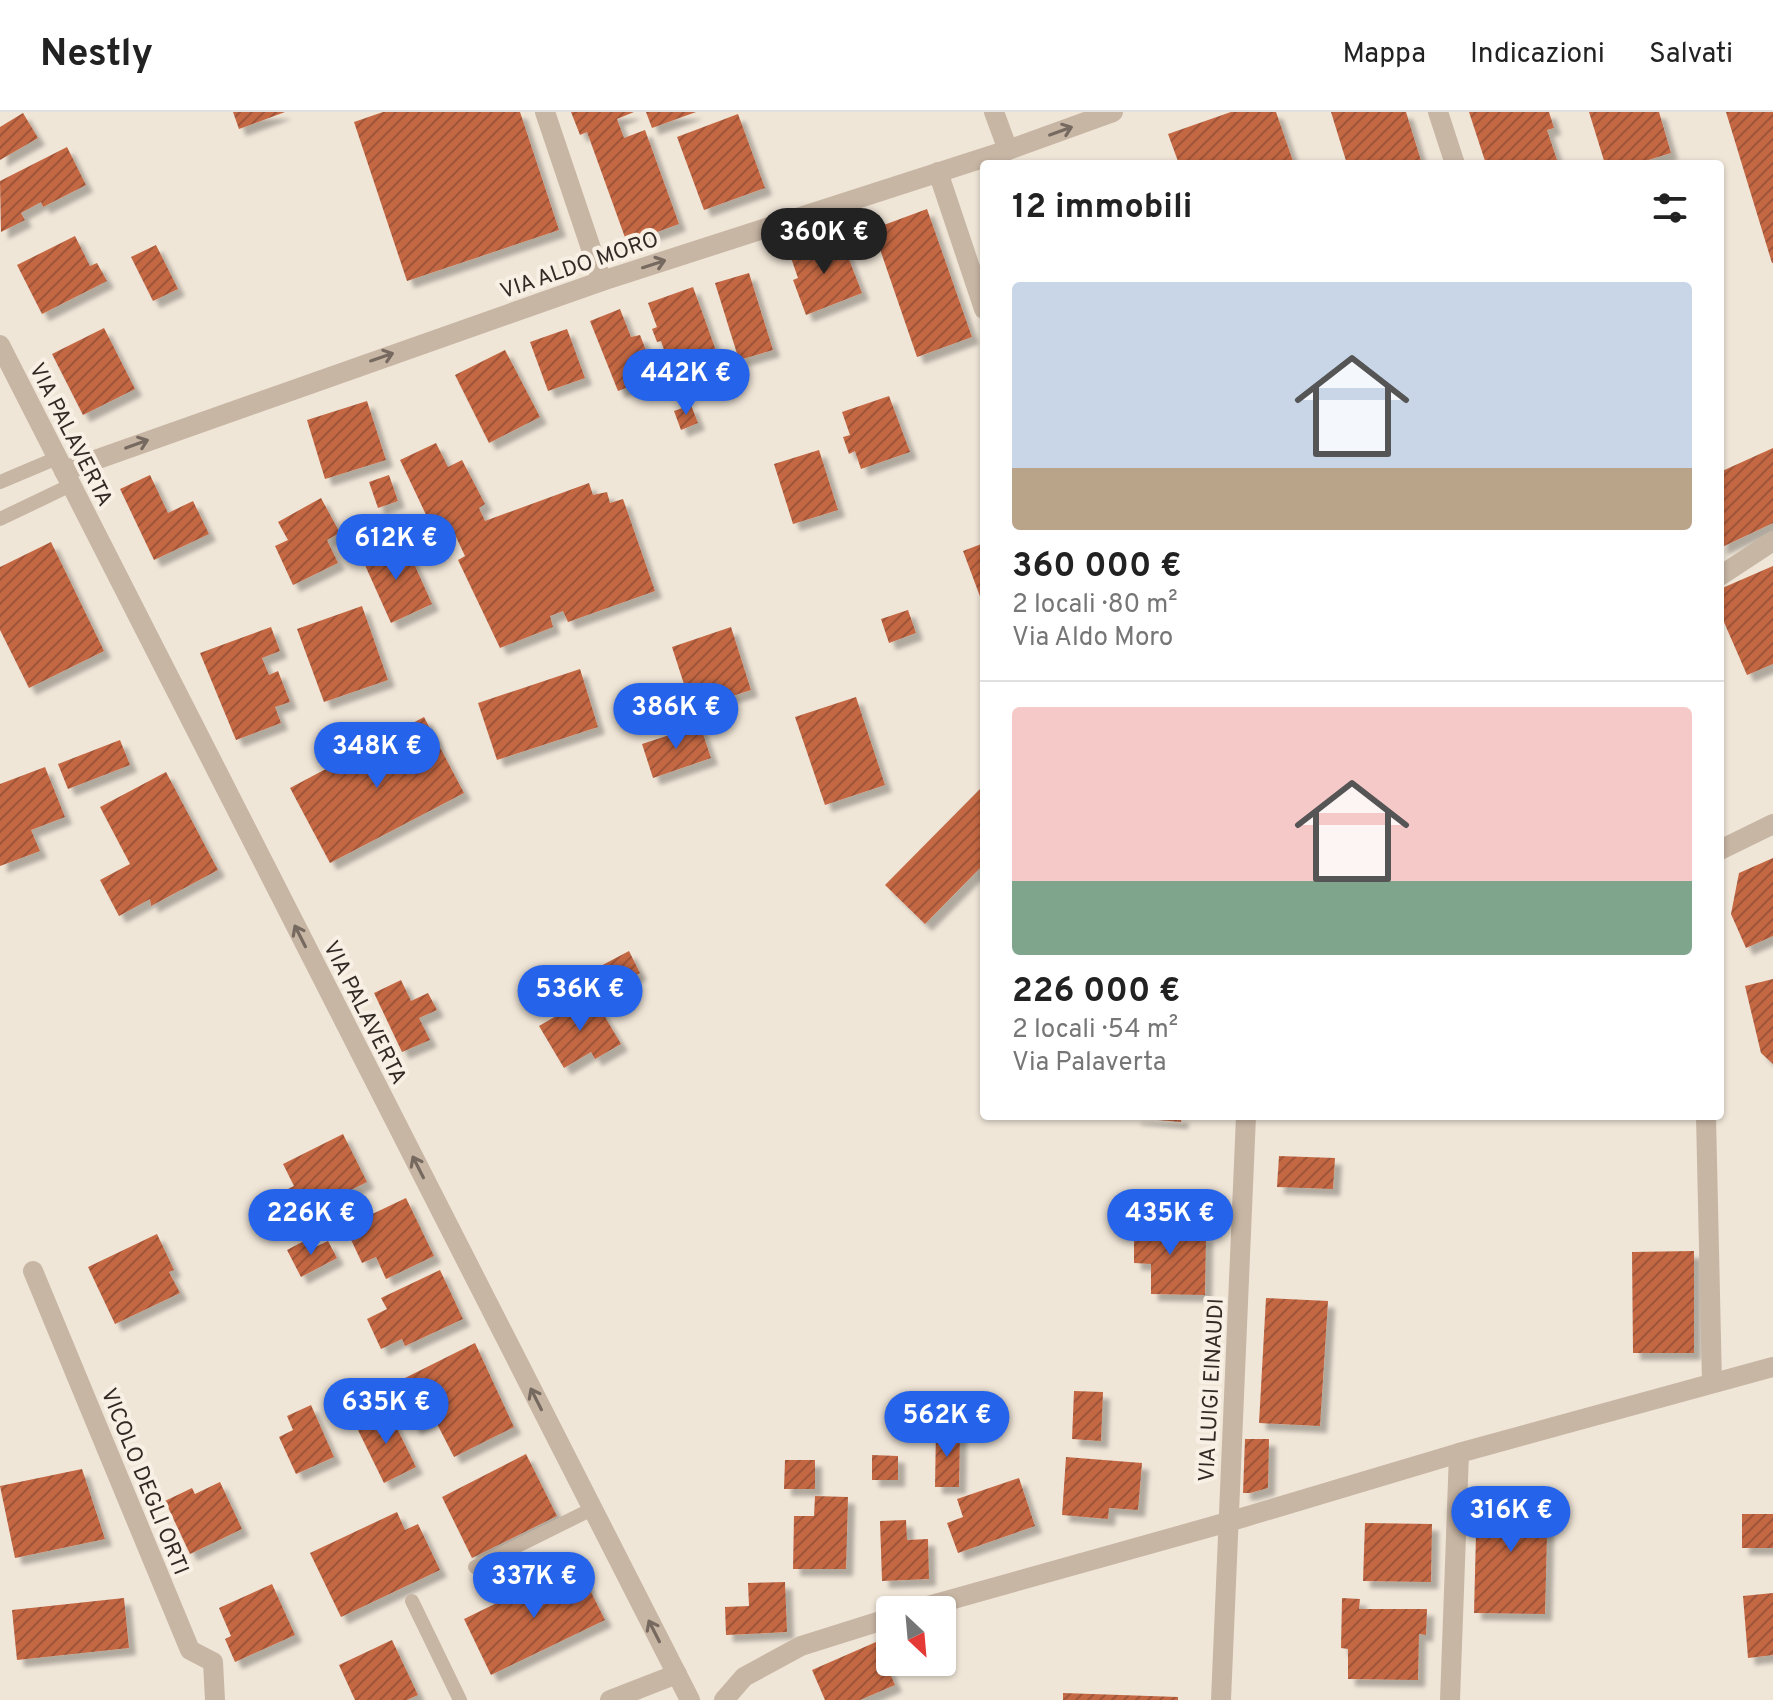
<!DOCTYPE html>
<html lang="it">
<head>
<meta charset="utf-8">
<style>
	body { margin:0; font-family:Overpass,sans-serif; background:#f6f6f6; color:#222; height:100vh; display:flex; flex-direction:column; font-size:30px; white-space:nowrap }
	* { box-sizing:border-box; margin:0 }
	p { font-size:26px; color:#767676 }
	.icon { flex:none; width:44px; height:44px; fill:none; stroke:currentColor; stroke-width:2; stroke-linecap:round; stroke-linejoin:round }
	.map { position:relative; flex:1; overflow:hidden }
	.sheet { position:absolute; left:980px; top:48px; width:744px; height:960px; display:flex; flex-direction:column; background:#fff; border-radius:8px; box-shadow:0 2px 6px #0004 }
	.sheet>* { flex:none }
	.needle { width:52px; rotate:154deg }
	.controls { position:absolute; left:876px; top:1484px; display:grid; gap:16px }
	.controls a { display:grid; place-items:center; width:80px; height:80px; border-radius:8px; background:#fff; box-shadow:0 2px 6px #0004; font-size:40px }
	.price { position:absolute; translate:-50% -68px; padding:0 18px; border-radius:28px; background:#2563eb; color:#fff; font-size:26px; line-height:52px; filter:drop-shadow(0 2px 4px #0008) }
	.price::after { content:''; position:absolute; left:50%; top:48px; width:24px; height:18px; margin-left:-12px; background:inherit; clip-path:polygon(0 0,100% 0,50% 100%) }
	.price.active { background:#222; color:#fff }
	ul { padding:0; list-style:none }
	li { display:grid; align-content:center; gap:16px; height:424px; padding:0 32px }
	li+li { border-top:2px solid #e0e0e0 }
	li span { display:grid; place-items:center; height:248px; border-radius:8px; color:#555 }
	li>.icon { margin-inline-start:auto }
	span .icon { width:144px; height:144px; fill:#fffc; stroke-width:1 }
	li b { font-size:34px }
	h2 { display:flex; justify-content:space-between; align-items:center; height:96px; padding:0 32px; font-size:34px }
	header { display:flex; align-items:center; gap:48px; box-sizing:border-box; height:112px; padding:0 40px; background:#fff; border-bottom:2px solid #e0e0e0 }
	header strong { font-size:38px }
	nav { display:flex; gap:44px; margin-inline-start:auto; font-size:28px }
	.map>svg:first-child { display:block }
</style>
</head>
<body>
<header>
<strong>Nestly</strong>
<nav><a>Mappa</a><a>Indicazioni</a><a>Salvati</a></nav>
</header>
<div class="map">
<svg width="1773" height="1588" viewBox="0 0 1773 1588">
	<defs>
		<pattern id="building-hatch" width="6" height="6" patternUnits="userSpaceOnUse" patternTransform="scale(2)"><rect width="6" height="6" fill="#c36743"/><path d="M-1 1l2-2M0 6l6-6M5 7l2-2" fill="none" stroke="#9f5538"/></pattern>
		<filter id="shadow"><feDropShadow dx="7" dy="7" stdDeviation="2" flood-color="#0004"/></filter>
	</defs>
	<rect width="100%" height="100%" fill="#f0e6d8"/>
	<!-- building -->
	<g fill="url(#building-hatch)" filter="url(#shadow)">
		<path d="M233,0H285L239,17Z"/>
		<path d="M383,0H520L559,118L407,169L354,10Z"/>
		<path d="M571,0H634L617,7L624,26L645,18L679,112L627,131L587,20L580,23Z"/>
		<path d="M646,0H696L652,16Z"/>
		<path d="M1231,0H1276L1294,52H1179L1168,22Z"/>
		<path d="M1331,0H1406L1422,52H1347Z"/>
		<path d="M1469,0H1549L1554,16L1547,18L1558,51L1486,52Z"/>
		<path d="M1589,0H1659L1671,41L1635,52H1605Z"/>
		<path d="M1726,0H1773V151H1772Z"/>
		<path d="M23,1L38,26L0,48V15Z"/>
		<path d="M738,2L765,76L704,98L677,25Z"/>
		<path d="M67,35L86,73L43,95L41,90L21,101L25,108L1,120L0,69Z"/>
		<path d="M927,97L972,225L917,245L873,117Z"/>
		<path d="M75,124L90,154L97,151L107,169L42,202L17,153Z"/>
		<path d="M840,124L862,181L806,203L793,168L798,166L790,143Z"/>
		<path d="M156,133L178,177L153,189L131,145Z"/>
		<path d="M749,161L773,238L739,248L715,171Z"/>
		<path d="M693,175L719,247L673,264L661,229L657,230L652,217L657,215L648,191Z"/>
		<path d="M620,197L631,225L640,223L649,246L639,250L646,268L618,279L590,209Z"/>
		<path d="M104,216L135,277L83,303L52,242Z"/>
		<path d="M567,217L585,266L548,279L530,230Z"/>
		<path d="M505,238L540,305L489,331L455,263Z"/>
		<path d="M889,284L910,340L861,357L855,339L849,342L843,325L850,323L842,300Z"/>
		<path d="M367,289L386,348L325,367L307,308Z"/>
		<path d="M691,293L698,311L681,318L674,299Z"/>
		<path d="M436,331L448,355L462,348L485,392L479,396L485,409L589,371L593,383L607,380L610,391L623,387L655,479L568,510L563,499L550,504L553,515L500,536L458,448L465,444L450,412L442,417L436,406L429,409L400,348Z"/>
		<path d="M1773,336V411L1720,436V360Z"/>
		<path d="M819,338L838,398L793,412L774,352Z"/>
		<path d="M150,363L168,401L193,389L209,422L154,448L120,377Z"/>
		<path d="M389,363L398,389L378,396L369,370Z"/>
		<path d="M321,386L340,421L327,428L338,451L293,473L275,434L288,428L278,410Z"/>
		<path d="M51,430L104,539L29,576L0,518V455Z"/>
		<path d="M385,431L391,443L407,436L432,492L391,511L360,442Z"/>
		<path d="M984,431V495L963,439Z"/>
		<path d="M1773,454V552L1747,563L1720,501V477Z"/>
		<path d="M362,494L388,568L324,590L297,517Z"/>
		<path d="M908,498L916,521L889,531L881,507Z"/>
		<path d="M271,515L280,539L262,546L269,563L278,559L290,590L275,595L281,611L236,628L200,541Z"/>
		<path d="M731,515L751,578L692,597L672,535Z"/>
		<path d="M580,557L598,615L497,648L478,591Z"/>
		<path d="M856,585L885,673L825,693L795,605Z"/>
		<path d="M424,605L464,681L330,751L290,676Z"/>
		<path d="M700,613L711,646L653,666L642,632Z"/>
		<path d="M120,628L130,653L68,677L58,652Z"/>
		<path d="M45,655L65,705L31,718L40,739L0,754V672Z"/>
		<path d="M166,660L218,758L151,794L150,787L119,804L100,768L130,752L100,695Z"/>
		<path d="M984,673V752L925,812L885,773Z"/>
		<path d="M1773,746V824L1746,836L1731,802L1739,761Z"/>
		<path d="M629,839L640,861L616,874L611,863L585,878L578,866Z"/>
		<path d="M1773,867V952L1761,941L1745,874Z"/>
		<path d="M401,868L411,889L428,881L437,898L419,906L430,928L402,940L374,881Z"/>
		<path d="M592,883L621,932L595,947L591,940L564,956L539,914Z"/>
		<path d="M1134,1004H1182L1181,1010L1134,1006Z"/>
		<path d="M343,1022L367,1070L265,1121L252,1095L294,1074L283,1052Z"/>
		<path d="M1279,1044L1335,1046L1333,1077L1277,1075Z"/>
		<path d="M406,1086L434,1144L386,1167L376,1145L362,1151L345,1115Z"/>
		<path d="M1134,1104H1166V1123H1206L1205,1183L1151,1182V1152L1134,1151Z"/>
		<path d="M157,1122L174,1158L169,1160L180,1181L115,1212L88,1155Z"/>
		<path d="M304,1129L309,1138L328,1129L337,1146L301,1165L287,1138Z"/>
		<path d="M1694,1139V1241H1633L1632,1140Z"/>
		<path d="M440,1158L463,1207L405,1234L402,1227L381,1237L367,1207L387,1197L381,1186Z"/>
		<path d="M1266,1186L1328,1189L1320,1314L1259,1311Z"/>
		<path d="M475,1231L514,1315L454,1345L434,1306L414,1316L391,1273Z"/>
		<path d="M1074,1279L1103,1280L1101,1329L1072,1327Z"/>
		<path d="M311,1293L334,1345L296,1362L279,1325L293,1318L287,1304Z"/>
		<path d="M388,1298L416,1355L384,1371L356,1314Z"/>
		<path d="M936,1318L960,1319L959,1375H935Z"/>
		<path d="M1245,1327H1269L1268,1376L1250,1381H1243Z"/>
		<path d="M526,1342L557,1404L472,1446L442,1385Z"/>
		<path d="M872,1343L898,1344V1368H872Z"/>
		<path d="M1066,1345L1142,1351L1138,1398L1109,1396L1108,1407L1062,1403Z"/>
		<path d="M785,1348H815V1377H784Z"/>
		<path d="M82,1357L105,1427L15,1446L0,1374Z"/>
		<path d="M1019,1366L1035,1414L958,1441L947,1411L963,1405L957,1387Z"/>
		<path d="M220,1370L242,1417L190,1442L165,1389L192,1376L195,1382Z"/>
		<path d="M1477,1382L1548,1383L1545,1502L1474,1501Z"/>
		<path d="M815,1384L848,1385L846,1457H793L794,1404H814Z"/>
		<path d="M397,1400L405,1418L418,1412L440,1458L341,1505L310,1441Z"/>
		<rect x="1742" y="1402" width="31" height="34"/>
		<path d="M906,1408L907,1428L928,1427L929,1467L882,1469L880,1409Z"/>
		<path d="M1365,1411L1432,1412L1431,1470L1363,1469Z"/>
		<path d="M577,1452L605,1508L491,1563L464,1507Z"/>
		<path d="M785,1470L787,1520L726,1523L725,1495L749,1494L748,1471Z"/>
		<path d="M272,1472L295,1523L235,1550L225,1527L231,1524L219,1496Z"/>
		<path d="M1773,1481V1543L1748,1546L1743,1484Z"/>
		<path d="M124,1486L129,1536L17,1548L12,1498Z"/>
		<path d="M1342,1486L1360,1487L1359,1497H1427L1426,1523L1419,1522L1418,1568L1348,1567V1537L1341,1536Z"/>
		<path d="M392,1528L418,1583L407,1588H355L339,1553Z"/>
		<path d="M876,1530L895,1573L860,1588H825L812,1558Z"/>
		<path d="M1063,1581L1178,1585V1588H1063Z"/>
	</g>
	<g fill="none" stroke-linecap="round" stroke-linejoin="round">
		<!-- service -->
		<g stroke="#c8b6a4" stroke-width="14">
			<path d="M0,370L57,346"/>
			<path d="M0,407L71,373"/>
			<path d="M475,1455L592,1397"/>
			<path d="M412,1489L460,1588"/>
		</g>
		<!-- minor -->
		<g stroke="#c8b6a4" stroke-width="20">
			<path d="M545,0L602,169"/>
			<path d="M994,0L1008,38"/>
			<path d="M1438,0L1455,52"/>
			<path d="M938,60L984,197"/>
			<path d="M0,233L690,1588"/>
			<path d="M64,359L602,169L1008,38L1113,0"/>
			<path d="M1720,464L1773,429"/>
			<path d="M1720,738L1773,712"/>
			<path d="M1706,1004L1712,1271"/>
			<path d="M33,1159L190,1538L213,1550L215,1588"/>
			<path d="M914,1498L1228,1410L1459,1341L1773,1255"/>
			<path d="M610,1588L677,1562"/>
			<path d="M724,1588L744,1565L801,1534L890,1506"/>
			<path d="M1221,1588L1246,1004"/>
			<path d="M1450,1588L1459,1341"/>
		</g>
	</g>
	<!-- one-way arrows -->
	<defs><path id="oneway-shaft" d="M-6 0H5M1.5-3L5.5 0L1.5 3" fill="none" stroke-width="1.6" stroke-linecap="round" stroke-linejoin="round" transform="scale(2)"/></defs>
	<g stroke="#76695f">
		<use href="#oneway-shaft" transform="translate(1061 19) rotate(-20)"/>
		<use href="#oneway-shaft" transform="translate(654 152) rotate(-18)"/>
		<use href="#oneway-shaft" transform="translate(382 245) rotate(-19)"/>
		<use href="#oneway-shaft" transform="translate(137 332) rotate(-20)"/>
		<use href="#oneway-shaft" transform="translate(300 824) rotate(-117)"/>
		<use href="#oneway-shaft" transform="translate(418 1055) rotate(-117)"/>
		<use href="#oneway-shaft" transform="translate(536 1287) rotate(-117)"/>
		<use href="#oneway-shaft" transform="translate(654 1519) rotate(-117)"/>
	</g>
	<g text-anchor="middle" stroke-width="8" stroke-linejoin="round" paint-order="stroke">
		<!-- street labels -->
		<g font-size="22" fill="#332a26" stroke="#f8f0e4">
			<text transform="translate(579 152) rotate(-19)" y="8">VIA ALDO MORO</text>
			<text transform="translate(72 322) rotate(63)" y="8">VIA PALAVERTA</text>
			<text transform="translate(366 900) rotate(63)" y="8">VIA PALAVERTA</text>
			<text transform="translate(1210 1278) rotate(-87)" y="8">VIA LUIGI EINAUDI</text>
			<text transform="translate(146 1369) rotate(68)" y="8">VICOLO DEGLI ORTI</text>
		</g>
	</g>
</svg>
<div class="controls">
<a><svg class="needle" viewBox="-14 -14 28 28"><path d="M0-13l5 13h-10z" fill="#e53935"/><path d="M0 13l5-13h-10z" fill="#767676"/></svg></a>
</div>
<b class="price active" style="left:824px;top:164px">360K €</b>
<b class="price" style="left:686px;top:305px">442K €</b>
<b class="price" style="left:396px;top:470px">612K €</b>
<b class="price" style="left:676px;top:639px">386K €</b>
<b class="price" style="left:377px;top:678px">348K €</b>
<b class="price" style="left:580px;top:921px">536K €</b>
<b class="price" style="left:311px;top:1145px">226K €</b>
<b class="price" style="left:1170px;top:1145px">435K €</b>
<b class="price" style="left:386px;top:1334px">635K €</b>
<b class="price" style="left:947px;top:1347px">562K €</b>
<b class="price" style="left:1511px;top:1442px">316K €</b>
<b class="price" style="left:534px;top:1508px">337K €</b>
<section class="sheet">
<h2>12 immobili<svg class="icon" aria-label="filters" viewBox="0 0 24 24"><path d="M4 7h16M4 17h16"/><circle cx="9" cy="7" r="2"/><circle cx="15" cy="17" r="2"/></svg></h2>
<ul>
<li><span style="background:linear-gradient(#c9d6e8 75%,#b9a48a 0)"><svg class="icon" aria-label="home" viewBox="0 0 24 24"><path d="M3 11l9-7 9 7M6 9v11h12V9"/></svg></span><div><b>360 000 €</b><p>2 locali · 80 m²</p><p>Via Aldo Moro</p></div></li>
<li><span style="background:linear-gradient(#f6c9c9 70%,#7fa58c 0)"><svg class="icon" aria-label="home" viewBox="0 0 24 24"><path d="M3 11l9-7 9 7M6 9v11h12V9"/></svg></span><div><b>226 000 €</b><p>2 locali · 54 m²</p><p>Via Palaverta</p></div></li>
</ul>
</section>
</div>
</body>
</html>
